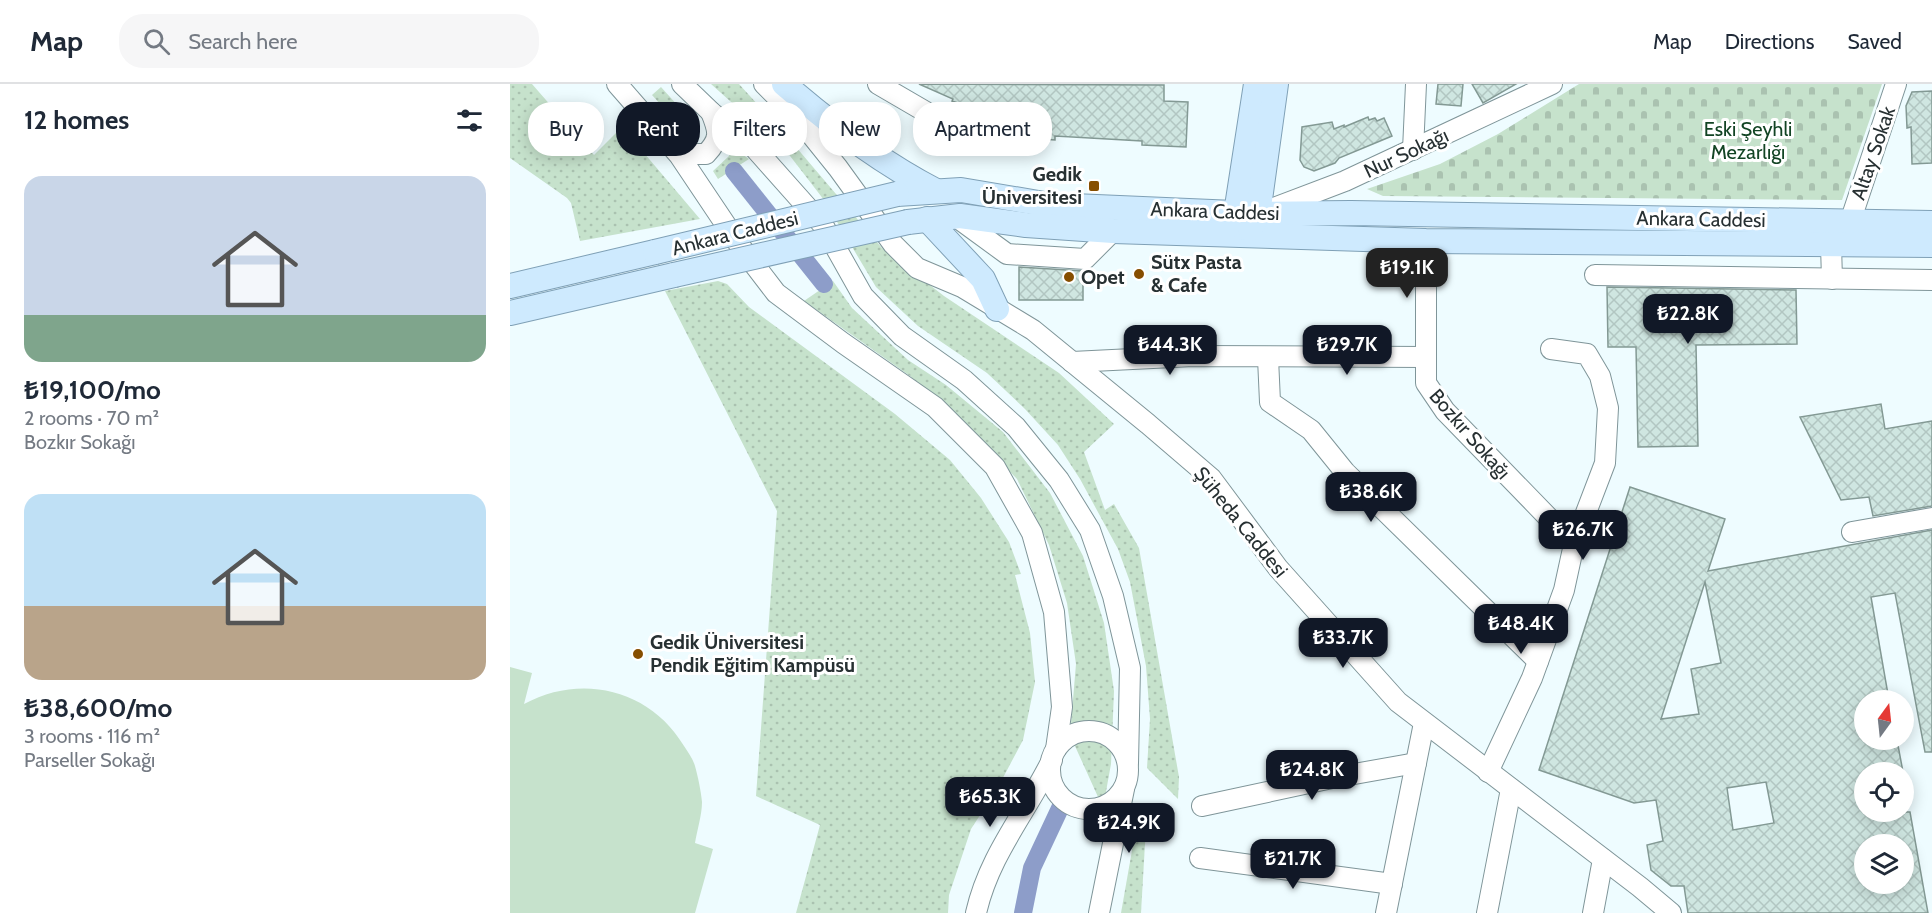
<!DOCTYPE html>
<html lang="en">
<head>
<meta charset="utf-8">
<style>
	body { margin:0; font-family:Cabin,sans-serif; background:#f6f6f7; color:#1f2937; height:100vh; display:flex; flex-direction:column; font-size:22px; white-space:nowrap }
	* { box-sizing:border-box; margin:0 }
	p { font-size:20px; color:#747a83 }
	.icon { flex:none; width:33px; height:33px; fill:none; stroke:currentColor; stroke-width:2; stroke-linecap:round; stroke-linejoin:round }
	.map { position:relative; flex:1; overflow:hidden }
	.drawer { display:flex; flex-direction:column; background:#fff; width:510px }
	.drawer>* { flex:none }
	.guide { position:absolute; left:18px; top:18px; width:570px; height:54px; display:flex; gap:12px }
	.needle { width:39px; rotate:15deg }
	.buttons { position:absolute; left:1344px; top:606px; display:grid; gap:12px }
	.buttons a { display:grid; place-items:center; width:60px; height:60px; border-radius:50%; background:#fff; box-shadow:0 3px 15px #0003; font-size:30px }
	.price { position:absolute; translate:-50% -51px; padding:0 14px; border-radius:12px; background:#111827; color:#fff; font-size:20px; line-height:39px; filter:drop-shadow(0 2px 3px #0008) }
	.price::after { content:''; position:absolute; left:50%; top:36px; width:18px; height:14px; margin-left:-9px; background:inherit; clip-path:polygon(0 0,100% 0,50% 100%) }
	.price.on { background:#222; color:#fff }
	ul { padding:0; list-style:none }
	li { display:grid; align-content:center; gap:12px; height:318px; padding:0 24px }
	li span { display:grid; place-items:center; height:186px; border-radius:18px; color:#555 }
	li>.icon { margin-inline-start:auto }
	span .icon { width:108px; height:108px; fill:#fffc; stroke-width:1 }
	li b { font-size:26px }
	h2 { display:flex; justify-content:space-between; align-items:center; height:72px; padding:0 24px; font-size:26px }
	.chip { padding:0 21px; border-radius:24px; background:#fff; box-shadow:0 3px 15px #0003; font-size:21px; line-height:54px }
	.chip.on { background:#111827; color:#fff }
	header { display:flex; align-items:center; gap:36px; box-sizing:border-box; height:84px; padding:0 30px; background:#fff; border-bottom:2px solid #e0e1e3 }
	header strong { font-size:28px }
	nav { display:flex; gap:33px; margin-inline-start:auto; font-size:21px }
	.search { width:420px; height:54px; background:#f6f6f7; display:flex; align-items:center; gap:15px; box-sizing:border-box; padding:0 21px; border-radius:24px; color:#747a83; font-size:22px }
	main { display:flex; flex:1; min-height:0 }
	.map>svg:first-child { display:block }
</style>
</head>
<body>
<header>
<strong>Map</strong>
<div class="search"><svg class="icon" aria-label="search" viewBox="0 0 24 24"><circle cx="10" cy="10" r="6"/><path d="M15 15l6 6"/></svg>Search here</div>
<nav><a>Map</a><a>Directions</a><a>Saved</a></nav>
</header>
<main>
<section class="drawer">
<h2>12 homes<svg class="icon" aria-label="filters" viewBox="0 0 24 24"><path d="M4 7h16M4 17h16"/><circle cx="9" cy="7" r="2"/><circle cx="15" cy="17" r="2"/></svg></h2>
<ul>
<li><span style="background:linear-gradient(#c9d6e8 75%,#7fa58c 0)"><svg class="icon" aria-label="home" viewBox="0 0 24 24"><path d="M3 11l9-7 9 7M6 9v11h12V9"/></svg></span><div><b>₺19,100/mo</b><p>2 rooms · 70 m²</p><p>Bozkır Sokağı</p></div></li>
<li><span style="background:linear-gradient(#bfe0f5 60%,#b9a48a 0)"><svg class="icon" aria-label="home" viewBox="0 0 24 24"><path d="M3 11l9-7 9 7M6 9v11h12V9"/></svg></span><div><b>₺38,600/mo</b><p>3 rooms · 116 m²</p><p>Parseller Sokağı</p></div></li>
</ul>
</section>
<div class="map">
<svg width="1422" height="829" viewBox="0 0 1422 829">
	<defs>
		<pattern id="grass-dots" width="8" height="8" patternUnits="userSpaceOnUse" patternTransform="scale(1.5)"><rect width="8" height="8" fill="#c6e2cc"/><path d="M2 2h.1M6 6h.1" fill="none" stroke="#aac2b0" stroke-width="1.8" stroke-linecap="round"/></pattern>
		<pattern id="cemetery-stones" width="16" height="16" patternUnits="userSpaceOnUse" patternTransform="scale(1.5)"><rect width="16" height="16" fill="#c6e2cc"/><path d="M2 7V4a2 2 0 0 1 4 0v3zM10 15v-3a2 2 0 0 1 4 0v3z" fill="#aac2b0"/></pattern>
		<pattern id="building-cross-hatch" width="8" height="8" patternUnits="userSpaceOnUse" patternTransform="scale(1.5)"><rect width="8" height="8" fill="#cfe6e1"/><path d="M0 0l8 8M0 8l8-8" fill="none" stroke="#b2c6c2"/></pattern>
	</defs>
	<rect width="100%" height="100%" fill="#eefcff"/>
	<!-- grass -->
	<g fill="url(#grass-dots)">
		<path d="M0,0H22L84,71L112,43L190,135L70,157L61,119L57,114L0,74Z"/>
		<path d="M201,0H229L280,56L372,164L434,212L549,289L604,340L574,368L595,426L604,420L629,464L669,693L668,715L637,684L640,635L636,582L620,498L608,465L570,395L548,361L515,325L477,289L408,242L366,203L314,116L277,68Z"/>
		<path d="M151,3L187,43L178,51L142,11Z"/>
		<path d="M222,63L239,75L208,95L203,87L219,72Z"/>
		<path d="M208,197L217,200L239,223L385,330L440,376L471,414L499,458L511,490L505,491L520,549L525,598L513,656L487,705L461,745L439,811L438,829H286L310,741L246,712L267,427L155,207Z"/>
		<path d="M323,197L342,224L398,276L436,301L493,348L540,409L573,472L594,539L604,607L601,680L593,724L560,651L566,580L557,519L539,461L507,395L461,348L400,292L294,217Z"/>
		<path d="M630,721L637,725L631,829H611Z"/>
	</g>
	<!-- cemetery -->
	<path fill="url(#cemetery-stones)" d="M1069,0H1372L1332,116L873,112L857,105L930,80L988,50Z"/>
	<!-- park -->
	<path fill="#c6e2cc" d="M0,583L22,589L14,620C71,589 140,605 174,662C178,668 183,675 185,682C188,693 191,707 192,718C192,731 187,746 185,759L203,765L185,829H0Z"/>
	<g fill="none" stroke-linecap="round" stroke-linejoin="round">
		<!-- canal -->
		<g stroke="#8d9dc9" stroke-width="18">
			<path d="M224,87L314,200"/>
			<path d="M513,829L522,784L552,720"/>
		</g>
	</g>
	<!-- building -->
	<g fill="url(#building-cross-hatch)" stroke="#839994" stroke-width="1.5" fill-rule="evenodd">
		<path d="M409,0L654,1V17L678,18L676,63L632,61V57L545,52V56L513,54L512,59L477,57L479,30L442,17L443,15Z"/>
		<path d="M928,0H953L951,22L926,20Z"/>
		<path d="M962,0H1006L973,19Z"/>
		<path d="M1422,7V79L1402,80L1401,43L1397,44L1396,22L1402,8Z"/>
		<path d="M858,33L859,36L865,34L867,37L874,34L882,52L829,74L825,79L804,87L794,83L790,76L792,43L822,38L824,45L834,41V43Z"/>
		<path d="M509,183L573,187V216H509Z"/>
		<path d="M1097,203L1286,206L1287,260L1186,261L1188,362L1128,363L1126,263H1098Z"/>
		<path d="M1371,320L1375,345L1422,337V422L1363,432L1359,413L1331,416L1290,333Z"/>
		<path d="M1120,403L1215,435L1198,487L1422,446V668H1415L1385,509L1361,513L1379,616H1354V656H1387L1393,688H1354V728H1400L1418,829H1178L1174,802H1161L1141,786L1137,761L1153,757L1146,716L1124,719L1029,686ZM1195,498L1211,579L1181,585L1189,630L1151,635ZM1256,698L1264,739L1223,746L1217,704ZM1354,760H1394V800H1354Z"/>
	</g>
	<g fill="none" stroke-linecap="round" stroke-linejoin="round">
		<defs>
			<g id="minor">
				<path d="M107,0L169,71L230,162L266,209L333,259L425,323L485,383L522,449L544,528L552,623L546,665"/>
				<path d="M172,0L201,28L241,60L313,141L353,212L392,252L454,296L506,343L549,396L580,446L603,512L620,584L618,679"/>
				<path d="M254,0L287,33L328,84L383,160L407,184L452,203L523,246L638,340L701,394L768,484L888,618L1130,803L1161,829"/>
				<path d="M368,0L416,28"/>
				<path d="M163,59L184,70H196C211,54 209,48 201,28"/>
				<path d="M903,66L906,0"/>
				<path d="M756,127L835,97L1042,0"/>
				<path d="M445,132L497,170L575,175L603,147"/>
				<path d="M1340,138L1386,0"/>
				<path d="M916,157V299L935,327L1064,460L1095,379L1098,324L1090,292L1077,270L1041,265"/>
				<path d="M1321,161L1322,195"/>
				<path d="M1085,191L1422,196"/>
				<path d="M758,274L760,318L801,346L835,388L1028,577"/>
				<path d="M562,278L683,272L916,273"/>
				<path d="M1342,448L1422,434"/>
				<circle cx="579" cy="686" r="39"/>
				<path d="M978,688L1022,594L1054,506L1064,460"/>
				<path d="M692,722L822,694L906,679"/>
				<path d="M690,774L882,800"/>
				<path d="M466,829C479,771 516,729 542,676"/>
				<path d="M589,829L614,705"/>
				<path d="M876,829L914,639"/>
				<path d="M977,829L1001,705"/>
				<path d="M1083,829L1093,775"/>
			</g>
			<g id="major">
				<path d="M274,0C320,40 372,79 426,107"/>
				<path d="M387,110L451,106L540,121L748,130L841,129L1422,139"/>
				<path d="M417,135L473,195L487,225"/>
				<path d="M398,138L450,132L516,141L603,147L916,157L1422,161"/>
				<path d="M733,144L726,129L746,0"/>
				<path d="M740,145L748,130L766,0"/>
				<path d="M0,202L145,168"/>
				<path d="M0,229L164,191"/>
			</g>
		</defs>
		<!-- minor casing -->
		<use href="#minor" stroke="#7f9599" stroke-width="22"/>
		<!-- major casing -->
		<use href="#major" stroke="#7fa0b6" stroke-width="26"/>
		<!-- minor -->
		<use href="#minor" stroke="#fff" stroke-width="20"/>
		<!-- major -->
		<use href="#major" stroke="#ceeafe" stroke-width="24"/>
		<defs>
			<g id="major-bridge">
				<path d="M145,168L387,110"/>
				<path d="M164,191L398,138"/>
			</g>
		</defs>
		<!-- major-bridge casing -->
		<use href="#major-bridge" stroke="#7fa0b6" stroke-width="26" stroke-linecap="butt"/>
		<!-- major-bridge -->
		<use href="#major-bridge" stroke="#ceeafe" stroke-width="24"/>
	</g>
	<!-- markers -->
	<g fill="#864e00" stroke="#fff" stroke-width="2">
		<rect x="578" y="96" width="12" height="12" rx="3"/>
		<circle cx="629" cy="190" r="6"/>
		<circle cx="559" cy="193" r="6"/>
		<circle cx="128" cy="570" r="6"/>
	</g>
	<g text-anchor="middle" stroke-width="6" stroke-linejoin="round" paint-order="stroke">
		<!-- park labels -->
		<g font-size="20" fill="#124424" stroke="#fff">
			<text x="1238" y="52">Eski Şeyhli<tspan x="1238" dy="23">Mezarlığı</tspan></text>
		</g>
		<!-- street labels -->
		<g font-size="20" fill="#273032" stroke="#fff">
			<text transform="translate(896 69) rotate(-25)" y="7">Nur Sokağı</text>
			<text transform="translate(1363 69) rotate(-71)" y="7">Altay Sokak</text>
			<text transform="translate(705 127) rotate(2)" y="7">Ankara Caddesi</text>
			<text transform="translate(1191 135) rotate(1)" y="7">Ankara Caddesi</text>
			<text transform="translate(225 149) rotate(-14)" y="7">Ankara Caddesi</text>
			<text transform="translate(960 350) rotate(49)" y="7">Bozkır Sokağı</text>
			<text transform="translate(731 438) rotate(51)" y="7">Şüheda Caddesi</text>
		</g>
		<!-- poi labels -->
		<g font-size="20" font-weight="bold" fill="#273032" stroke="#fff" text-anchor="start">
			<text x="572" y="97" text-anchor="end">Gedik<tspan x="572" dy="23">Üniversitesi</tspan></text>
			<text x="641" y="185">Sütx Pasta<tspan x="641" dy="23">&amp; Cafe</tspan></text>
			<text x="571" y="200">Opet</text>
			<text x="140" y="565">Gedik Üniversitesi<tspan x="140" dy="23">Pendik Eğitim Kampüsü</tspan></text>
		</g>
	</g>
</svg>
<div class="buttons">
<a><svg class="needle" viewBox="-14 -14 28 28"><path d="M0-13l5 13h-10z" fill="#e53935"/><path d="M0 13l5-13h-10z" fill="#747a83"/></svg></a>
<a><svg class="icon" aria-label="locate" viewBox="0 0 24 24"><circle cx="12" cy="12" r="6"/><path d="M12 2v4M12 18v4M2 12h4M18 12h4"/></svg></a>
<a><svg class="icon" aria-label="layers" viewBox="0 0 24 24"><path d="M12 4l9 5-9 5-9-5zM3 14l9 5 9-5"/></svg></a>
</div>
<b class="price on" style="left:897px;top:215px">₺19.1K</b>
<b class="price" style="left:1178px;top:261px">₺22.8K</b>
<b class="price" style="left:660px;top:292px">₺44.3K</b>
<b class="price" style="left:837px;top:292px">₺29.7K</b>
<b class="price" style="left:861px;top:439px">₺38.6K</b>
<b class="price" style="left:1073px;top:477px">₺26.7K</b>
<b class="price" style="left:1011px;top:571px">₺48.4K</b>
<b class="price" style="left:833px;top:585px">₺33.7K</b>
<b class="price" style="left:802px;top:717px">₺24.8K</b>
<b class="price" style="left:480px;top:744px">₺65.3K</b>
<b class="price" style="left:619px;top:770px">₺24.9K</b>
<b class="price" style="left:783px;top:806px">₺21.7K</b>
<div class="guide">
<a class="chip">Buy</a>
<a class="chip on">Rent</a>
<a class="chip">Filters</a>
<a class="chip">New</a>
<a class="chip">Apartment</a>
</div>
</div>
</main>
</body>
</html>
